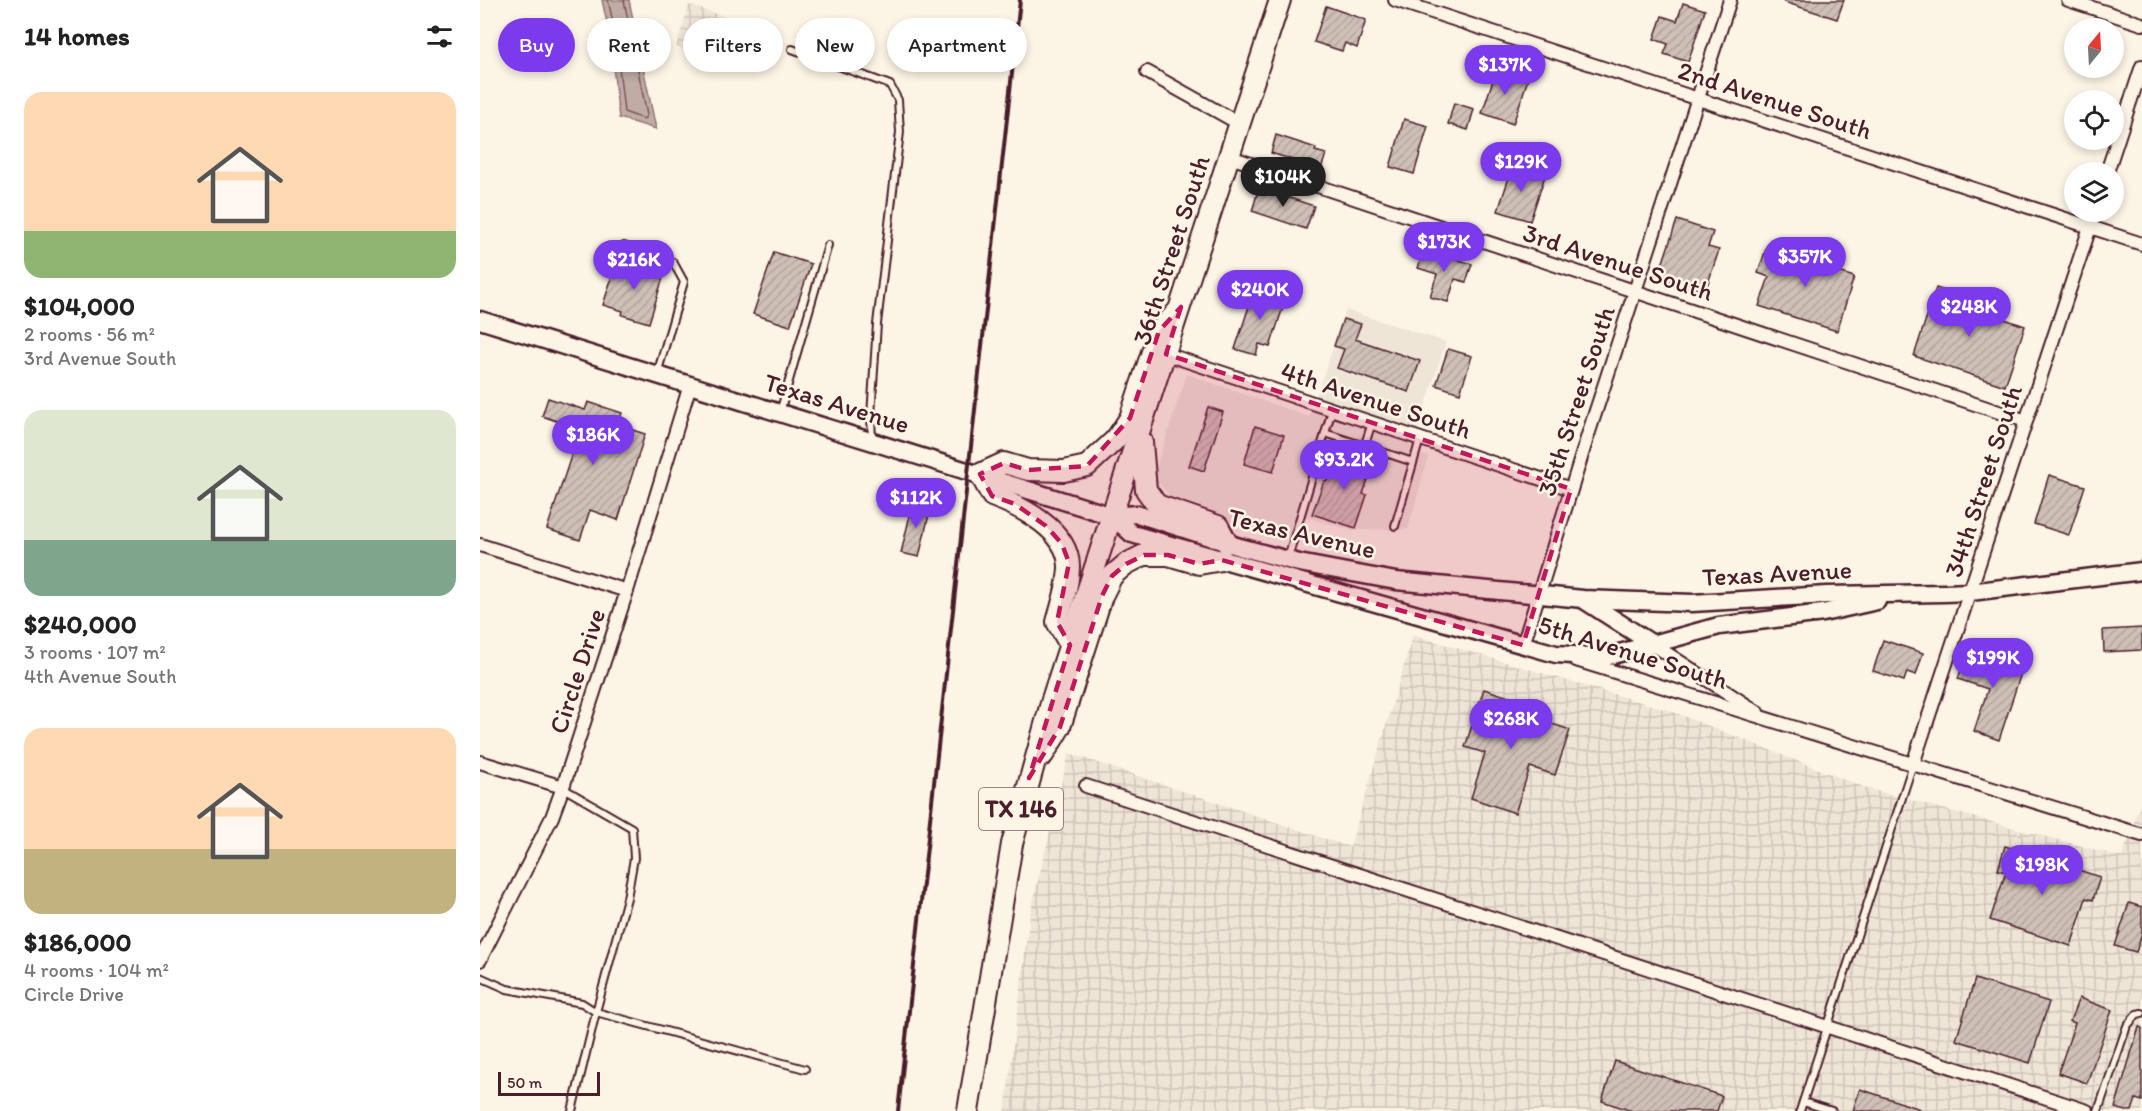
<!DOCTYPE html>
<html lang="en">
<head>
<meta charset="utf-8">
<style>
	body { margin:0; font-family:Itim,sans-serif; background:#f2f2f2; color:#222; height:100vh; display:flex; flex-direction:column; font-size:22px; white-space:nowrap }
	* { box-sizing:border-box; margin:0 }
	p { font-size:20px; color:#767676 }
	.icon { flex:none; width:33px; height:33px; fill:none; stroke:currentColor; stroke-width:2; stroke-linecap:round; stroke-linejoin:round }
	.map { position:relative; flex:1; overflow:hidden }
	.panel { display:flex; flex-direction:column; background:#fff; width:480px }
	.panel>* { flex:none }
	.guide { position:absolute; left:18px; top:18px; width:570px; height:54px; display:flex; gap:12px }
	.needle { width:39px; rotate:18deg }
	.tools { position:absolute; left:1584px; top:18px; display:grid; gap:12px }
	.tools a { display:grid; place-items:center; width:60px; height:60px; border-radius:50%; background:#fff; box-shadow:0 3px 9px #0003; font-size:30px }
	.scale { position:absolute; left:18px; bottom:15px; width:102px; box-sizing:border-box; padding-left:6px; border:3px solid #4a1f2b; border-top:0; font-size:16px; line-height:21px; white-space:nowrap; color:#4a1f2b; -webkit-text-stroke:4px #fcf5e5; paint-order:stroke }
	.price { position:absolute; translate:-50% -51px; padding:0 14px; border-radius:21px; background:#7c3aed; color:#fff; font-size:20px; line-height:39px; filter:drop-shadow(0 2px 3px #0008) }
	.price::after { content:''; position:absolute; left:50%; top:36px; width:18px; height:14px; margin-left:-9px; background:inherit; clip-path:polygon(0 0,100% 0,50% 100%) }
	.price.selected { background:#222; color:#fff }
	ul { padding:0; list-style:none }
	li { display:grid; align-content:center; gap:12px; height:318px; padding:0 24px }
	li span { display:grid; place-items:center; height:186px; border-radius:18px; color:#555 }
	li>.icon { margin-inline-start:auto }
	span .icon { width:108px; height:108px; fill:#fffc; stroke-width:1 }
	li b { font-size:26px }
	h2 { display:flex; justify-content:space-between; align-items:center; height:72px; padding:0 24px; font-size:26px }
	.pill { padding:0 21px; border-radius:27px; background:#fff; box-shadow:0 3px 9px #0003; font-size:21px; line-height:54px }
	.pill.selected { background:#7c3aed; color:#fff }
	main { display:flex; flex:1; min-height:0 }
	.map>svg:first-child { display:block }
</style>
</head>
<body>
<main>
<section class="panel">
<h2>14 homes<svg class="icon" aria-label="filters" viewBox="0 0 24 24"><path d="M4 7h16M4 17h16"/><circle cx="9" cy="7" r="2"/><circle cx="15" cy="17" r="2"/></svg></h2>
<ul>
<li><span style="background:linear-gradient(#ffd9b3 75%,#8fb573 0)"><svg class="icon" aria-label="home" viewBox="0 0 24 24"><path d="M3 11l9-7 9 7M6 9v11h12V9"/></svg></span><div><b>$104,000</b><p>2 rooms · 56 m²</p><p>3rd Avenue South</p></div></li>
<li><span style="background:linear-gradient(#dfe7d0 70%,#7fa58c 0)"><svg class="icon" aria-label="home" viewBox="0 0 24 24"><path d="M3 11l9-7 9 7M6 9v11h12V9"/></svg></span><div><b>$240,000</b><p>3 rooms · 107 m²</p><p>4th Avenue South</p></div></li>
<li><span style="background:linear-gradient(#ffd9b3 65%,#c2b280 0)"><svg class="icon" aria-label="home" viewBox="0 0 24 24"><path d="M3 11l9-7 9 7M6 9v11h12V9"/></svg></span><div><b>$186,000</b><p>4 rooms · 104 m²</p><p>Circle Drive</p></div></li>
</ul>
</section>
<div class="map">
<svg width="1662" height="1111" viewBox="0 0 1662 1111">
	<defs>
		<pattern id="industrial-grid" width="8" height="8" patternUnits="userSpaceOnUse" patternTransform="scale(1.5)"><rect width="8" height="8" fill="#eee5d7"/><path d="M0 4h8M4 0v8" fill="none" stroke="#cec4b9"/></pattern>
		<pattern id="building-hatch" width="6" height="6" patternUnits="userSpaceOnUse" patternTransform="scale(1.5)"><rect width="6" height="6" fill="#cfc0b7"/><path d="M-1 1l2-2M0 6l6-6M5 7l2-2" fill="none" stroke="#b3a59e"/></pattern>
	</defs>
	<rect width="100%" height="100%" fill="#fcf5e5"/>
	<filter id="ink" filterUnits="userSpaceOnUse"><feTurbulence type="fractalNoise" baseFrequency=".0167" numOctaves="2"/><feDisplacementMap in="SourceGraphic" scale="12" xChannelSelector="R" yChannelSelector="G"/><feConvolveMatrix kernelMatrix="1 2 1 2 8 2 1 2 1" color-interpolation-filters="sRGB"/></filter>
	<g filter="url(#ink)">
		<!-- built -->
		<path fill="#eee5d7" d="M866,310L966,342L931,451L948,457L928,529L872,530L824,517L818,541L699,507L673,477L707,374L829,417Z"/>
		<!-- industrial -->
		<g fill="url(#industrial-grid)">
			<path d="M209,5L290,31L276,73L196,47Z"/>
			<path d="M933,635L1191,711L1386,788L1642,857L1662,799V1111H525L550,914L589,753L870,847Z"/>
		</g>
		<!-- water -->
		<path fill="#c0aca5" stroke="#917474" stroke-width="1.5" d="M122,0H149L176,129L139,118L129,32Z"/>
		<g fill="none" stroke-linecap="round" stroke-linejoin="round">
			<!-- shore -->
			<path stroke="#79575c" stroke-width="1.5" d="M128,0L135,31L144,112L164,119L167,115L144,0"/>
		</g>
		<!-- building -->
		<g fill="url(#building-hatch)" stroke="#4a1f2b" stroke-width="1.5">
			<path d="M1304,0H1364L1357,19L1304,2Z"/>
			<path d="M1203,3L1225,10L1208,62L1184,54L1188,44L1174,39L1182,16L1197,21Z"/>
			<path d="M846,6L886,20L877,48L865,43L862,51L834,42Z"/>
			<path d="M1017,68L1048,79L1033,124L1002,113Z"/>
			<path d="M974,103L994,109L988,130L968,124Z"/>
			<path d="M924,119L948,126L934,174L910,167Z"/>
			<path d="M796,135L836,148L835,151L846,154L841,169L791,153Z"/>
			<path d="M1033,165L1065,176L1050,221L1018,211Z"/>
			<path d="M779,188L834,206L826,229L772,211Z"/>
			<path d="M1197,220L1233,232L1228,247L1239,250L1225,292L1178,277Z"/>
			<path d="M1322,247L1338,252L1334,264L1374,277L1357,331L1279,306L1289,277L1278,273L1286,249L1318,259Z"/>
			<path d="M944,249L992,264L986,282L975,279L968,302L950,297L957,274L938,268Z"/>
			<path d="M294,252L331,264L310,326L273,314Z"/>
			<path d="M137,261L184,274L169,323L142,315L143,311L123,305Z"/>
			<path d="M775,288L806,298L790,347L779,344L776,355L755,349Z"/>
			<path d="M1456,288L1497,301L1495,309L1545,326L1525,386L1434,356Z"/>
			<path d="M863,319L881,324L875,339L940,361L929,392L857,368L864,349L854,346Z"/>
			<path d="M968,349L992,356L980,393L956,385Z"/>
			<path d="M68,398L105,410L108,402L142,413L138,425L165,434L138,520L110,510L100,540L67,529L100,429L62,416Z"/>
			<path d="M728,407L743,412L724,471L709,466Z"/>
			<path d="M775,426L804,435L793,472L764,464Z"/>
			<path d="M857,452L893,464L883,494L887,495L876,528L832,514L844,481H847Z"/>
			<path d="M1569,475L1605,486L1589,535L1554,524Z"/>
			<path d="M433,502L451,506L439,557L421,553Z"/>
			<path d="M1662,628V650L1624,652L1623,630Z"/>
			<path d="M1403,640L1443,653L1436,675L1427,672L1424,681L1393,671Z"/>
			<path d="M1487,653L1507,660L1510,653L1544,664L1519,740L1494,731L1508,689L1478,679Z"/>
			<path d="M1004,689L1035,699L1032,710L1090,730L1075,775L1050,767L1035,813L991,798L1005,753L985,747Z"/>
			<path d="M1525,846L1620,877L1613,900L1606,898L1591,946L1510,920L1526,872L1518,870Z"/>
			<path d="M1649,903L1662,907V933L1656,952L1635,946Z"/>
			<path d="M1495,979L1569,1002L1550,1063L1476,1040Z"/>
			<path d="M1599,998L1632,1010L1607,1083L1578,1073L1595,1023L1590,1021Z"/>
			<path d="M1659,1027L1662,1028V1101L1656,1099L1652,1111H1646L1635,1108Z"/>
			<path d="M1135,1061L1242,1096L1237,1111H1152L1122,1101Z"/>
			<path d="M1380,1089L1440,1109L1439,1111H1373Z"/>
		</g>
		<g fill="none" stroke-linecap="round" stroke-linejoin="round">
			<defs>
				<g id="service">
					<path d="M312,49L410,85L418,100L420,132L397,324L391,416L392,440"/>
					<path d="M144,246L193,262L204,282L177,374"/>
					<path d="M300,412L348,245"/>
					<path d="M845,433L933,462"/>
					<path d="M884,447L892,423"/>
					<path d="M915,526L940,439"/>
					<path d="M808,558L852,410"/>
					<path d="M83,788L152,828L154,858L147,898L116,1012L325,1069"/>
					<path d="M0,977L27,989L102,1003L116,1012L92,1111"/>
					<path d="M1323,1102L1352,1111"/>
					<path d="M1320,1111L1433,764"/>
					<path d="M1618,1111L1647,1026L1657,1014L1662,1013"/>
				</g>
				<g id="minor">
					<path d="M915,0L1662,244"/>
					<path d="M1588,0L1662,24"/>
					<path d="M667,72L760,124"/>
					<path d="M750,157L1546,421"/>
					<path d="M1627,172L1662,66"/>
					<path d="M686,354L1091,489"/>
					<path d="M0,545L147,591"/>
					<path d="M1043,645L1108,435L1250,0"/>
					<path d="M1174,645L1277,712"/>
					<path d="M1096,660L1662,835"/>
					<path d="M0,762L83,787"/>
					<path d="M1433,764L1615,212"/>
					<path d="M606,786L1607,1111"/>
					<path d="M0,960L72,817L83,787L147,591L210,385"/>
				</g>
				<g id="secondary">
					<path d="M0,320L632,516L657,514L760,547L819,563L867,572L916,581L1103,599L1212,603L1347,595L1464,593L1490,592L1662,571"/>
					<path d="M632,516L652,534L1076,654L1125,657L1239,626L1343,613L1397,601"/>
					<path d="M1104,600L1174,645"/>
				</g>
				<g id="trunk">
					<path d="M662,442L666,490L677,505L738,526L747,543"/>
					<path d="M590,645L577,622C582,603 589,585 589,566C588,530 542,507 512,496L500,474L524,463L548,470L584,471L607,466L636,439L650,418L679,331L698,311"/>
					<path d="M563,755L580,727L622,596L632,576L646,564L664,555H688L719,564L742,560"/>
					<path d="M488,1111L532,844L573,696L800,0"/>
				</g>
			</defs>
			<!-- service casing -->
			<use href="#service" stroke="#4a1f2b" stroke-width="10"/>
			<!-- minor casing -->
			<use href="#minor" stroke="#4a1f2b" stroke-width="16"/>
			<!-- secondary casing -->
			<use href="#secondary" stroke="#4a1f2b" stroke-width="21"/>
			<!-- trunk casing -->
			<use href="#trunk" stroke="#4a1f2b" stroke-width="24"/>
			<!-- service -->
			<use href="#service" stroke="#fcf5e5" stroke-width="6"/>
			<!-- minor -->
			<use href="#minor" stroke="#fcf5e5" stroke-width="12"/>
			<!-- secondary -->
			<use href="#secondary" stroke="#fcf5e5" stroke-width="16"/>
			<!-- trunk -->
			<use href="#trunk" stroke="#fcf5e5" stroke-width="20"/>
			<!-- rail -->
			<path stroke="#4a1f2b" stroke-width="4" d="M418,1111L540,0"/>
		</g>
	</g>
	<!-- marked area -->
	<path fill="#c2185b" fill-opacity="0.2" stroke="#c2185b" stroke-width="4.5" stroke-dasharray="12 8" stroke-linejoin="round" d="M701,307L686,354L1091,489L1043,645L742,560L719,564L688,555H664L646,564L632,576L622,596L580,727L549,778L590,645L577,622L589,563L582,544L566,526L535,504L512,496L500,474L524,463L548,470L607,466L650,418L679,331Z"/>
	<g text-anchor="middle" stroke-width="5" stroke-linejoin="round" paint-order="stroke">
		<!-- shield labels -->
		<rect fill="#fcf5e5" stroke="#7f5f63" stroke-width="1.5" x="499" y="788" width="84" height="42" rx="4.5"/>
		<g font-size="24" font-weight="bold" fill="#4a1f2b">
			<text x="541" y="817">TX 146</text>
		</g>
		<!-- street labels -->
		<g font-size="26" fill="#4a1f2b" stroke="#fcf5e5">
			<text transform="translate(1295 100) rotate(18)" y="9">2nd Avenue South</text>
			<text transform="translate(691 250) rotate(-72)" y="9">36th Street South</text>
			<text transform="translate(1138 262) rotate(18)" y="9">3rd Avenue South</text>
			<text transform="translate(896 400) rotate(18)" y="9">4th Avenue South</text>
			<text transform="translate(1096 401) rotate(-72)" y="9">35th Street South</text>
			<text transform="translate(357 403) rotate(17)" y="9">Texas Avenue</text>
			<text transform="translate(1503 481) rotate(-72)" y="9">34th Street South</text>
			<text transform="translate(822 533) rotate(13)" y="9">Texas Avenue</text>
			<text transform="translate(1297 573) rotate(-3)" y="9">Texas Avenue</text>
			<text transform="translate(1153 652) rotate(17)" y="9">5th Avenue South</text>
			<text transform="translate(97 671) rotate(-72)" y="9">Circle Drive</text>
		</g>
	</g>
</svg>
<div class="tools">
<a><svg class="needle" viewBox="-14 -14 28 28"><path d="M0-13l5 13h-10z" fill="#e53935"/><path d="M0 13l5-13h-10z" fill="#767676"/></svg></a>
<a><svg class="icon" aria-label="locate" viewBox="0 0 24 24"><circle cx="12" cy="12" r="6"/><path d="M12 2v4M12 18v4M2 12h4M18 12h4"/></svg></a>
<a><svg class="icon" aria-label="layers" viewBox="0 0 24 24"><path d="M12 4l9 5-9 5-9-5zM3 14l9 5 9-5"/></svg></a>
</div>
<div class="scale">50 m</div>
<b class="price" style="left:1025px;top:96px">$137K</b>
<b class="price" style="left:1041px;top:193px">$129K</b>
<b class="price selected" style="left:803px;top:208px">$104K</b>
<b class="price" style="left:964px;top:273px">$173K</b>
<b class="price" style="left:1325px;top:288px">$357K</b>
<b class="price" style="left:154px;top:291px">$216K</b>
<b class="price" style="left:780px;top:321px">$240K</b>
<b class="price" style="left:1489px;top:338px">$248K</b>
<b class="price" style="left:113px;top:466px">$186K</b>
<b class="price" style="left:864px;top:491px">$93.2K</b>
<b class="price" style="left:436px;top:529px">$112K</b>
<b class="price" style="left:1513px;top:689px">$199K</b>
<b class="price" style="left:1031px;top:750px">$268K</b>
<b class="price" style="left:1562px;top:896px">$198K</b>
<div class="guide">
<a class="pill selected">Buy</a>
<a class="pill">Rent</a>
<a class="pill">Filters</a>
<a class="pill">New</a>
<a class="pill">Apartment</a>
</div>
</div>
</main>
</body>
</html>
